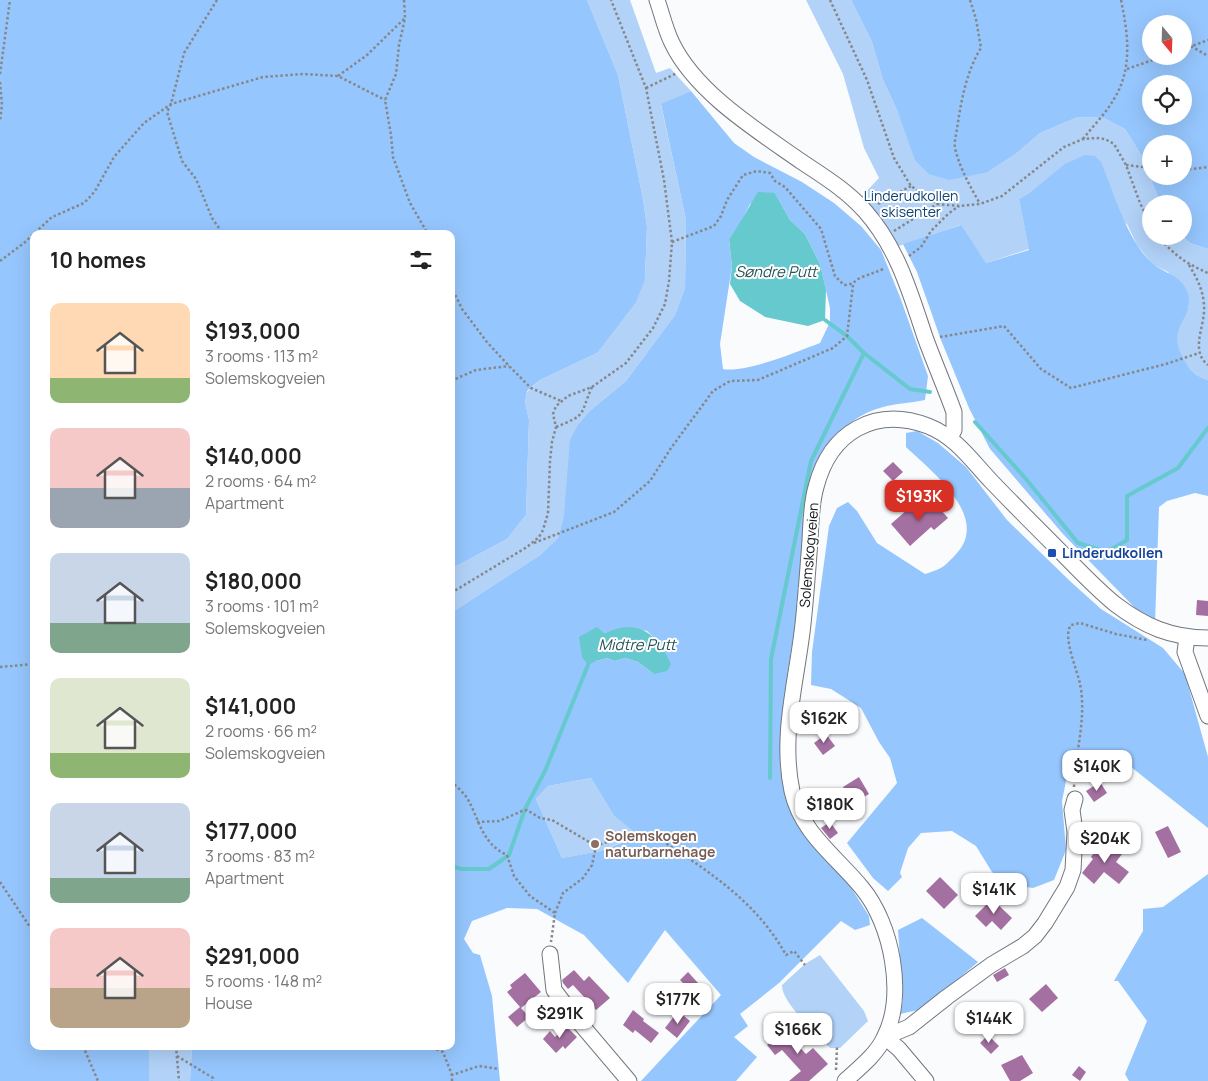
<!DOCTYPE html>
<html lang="en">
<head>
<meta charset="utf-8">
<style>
	body { margin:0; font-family:Manrope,sans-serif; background:#f2f2f2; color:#222; height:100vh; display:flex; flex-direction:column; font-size:19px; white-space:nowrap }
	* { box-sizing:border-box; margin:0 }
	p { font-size:16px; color:#767676 }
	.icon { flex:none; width:28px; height:28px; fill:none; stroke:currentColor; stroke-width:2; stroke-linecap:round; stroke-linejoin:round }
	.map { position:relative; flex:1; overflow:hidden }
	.sheet { position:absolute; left:30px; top:230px; width:425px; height:820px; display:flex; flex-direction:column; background:#fff; border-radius:10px; box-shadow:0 5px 20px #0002 }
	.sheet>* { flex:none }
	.needle { width:32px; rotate:161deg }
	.buttons { position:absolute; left:1142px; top:15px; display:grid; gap:10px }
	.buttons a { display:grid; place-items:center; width:50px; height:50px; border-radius:50%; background:#fff; box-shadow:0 5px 20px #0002; font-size:25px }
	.price { position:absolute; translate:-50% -42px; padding:0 11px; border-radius:10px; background:#fff; color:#222; font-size:16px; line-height:32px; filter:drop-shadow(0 1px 2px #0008) }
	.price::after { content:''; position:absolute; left:50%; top:30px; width:15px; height:11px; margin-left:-8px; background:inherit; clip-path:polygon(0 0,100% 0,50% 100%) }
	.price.active { background:#d93025; color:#fff }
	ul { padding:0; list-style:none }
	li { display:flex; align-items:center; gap:15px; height:125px; padding:0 20px }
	li span { display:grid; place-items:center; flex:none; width:140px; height:100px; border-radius:10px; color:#555 }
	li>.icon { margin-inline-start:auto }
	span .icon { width:60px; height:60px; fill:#fffc; stroke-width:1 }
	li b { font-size:21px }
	h2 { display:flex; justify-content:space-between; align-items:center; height:60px; padding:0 20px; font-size:21px }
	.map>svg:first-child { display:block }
</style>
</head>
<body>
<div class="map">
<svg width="1208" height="1081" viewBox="0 0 1208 1081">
	<rect width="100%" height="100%" fill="#fafbfd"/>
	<!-- green -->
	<g fill="#b2d2f8">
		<path d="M587,0H630L656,73L670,68L691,91L661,105L686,220L685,288L675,315L626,381L592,409L558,538L540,555L451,613V569L507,539L526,515L529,420L525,402L527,392L540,380L597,353L645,279L647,227L643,199L618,75Z"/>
		<path d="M806,0H851L872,42L883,80L898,112L988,172L1017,153L1040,133L1078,117L1104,118L1125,129L1140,153L1161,204H1151V236H1182L1190,243L1208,249V380C1192,375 1176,357 1176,339C1176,328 1184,316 1189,306L1168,272L1152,264L1137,245L1127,224L1032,191L1019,199L1029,249L986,263L960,225L899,246L862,196L879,178L864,148L843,74Z"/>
		<path d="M591,778L614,816L640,835L600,851L562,858L536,799L548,786Z"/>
		<path d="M820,955L864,1011L868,1021L840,1048H830C818,1035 781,1002 782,985L805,964Z"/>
		<path d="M149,1046H192L190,1081H149Z"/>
	</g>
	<!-- forest -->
	<g fill="#95c6fd" fill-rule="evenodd">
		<path d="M0,0H587L618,75L643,199L647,227L645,279L636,302L597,353L540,380L527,391L525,402L529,420L526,515L507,539L451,569V234H34V1046H149V1081H0Z"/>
		<path d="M851,0H1208V249L1190,243L1182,236H1184V204H1161L1140,153L1125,129L1104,118L1078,117L1040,133L1017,153L988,172L949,180L929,174L915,160L898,112L883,80L872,42ZM1151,24H1184V56H1151ZM1151,84H1184V116H1151ZM1151,144H1184V176H1151Z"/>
		<path d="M691,91L734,143L754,157L802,182L834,203L861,226L881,250L900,297L928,376L925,400C912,403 899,403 887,406C857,413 842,428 825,451L799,598L788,671L780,767L787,797L850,886L869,916L870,925L855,930L841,921L779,983L740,1014L748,1026L734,1037L757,1057L736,1081H641L721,995L665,930L628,983L584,935L537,909L507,908L472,921L464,939L473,953L480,955L492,996L500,1081H190L192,1046H451V613L540,555L558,538L564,515L570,440L578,425L592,409L626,381L675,315L685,288L686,220L661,104ZM775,193L790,220L805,234L820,264L830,308V322L820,343C796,352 747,373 723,369L720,344L732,266L729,239L741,222L750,204ZM627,627L647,631L661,644L654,674L638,662L625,658L615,661L607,658L596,661L604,633ZM591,778L614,816L640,836L600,851L562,858L536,799L548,786Z"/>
		<path d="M1085,155L1095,156L1101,162C1113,191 1128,242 1152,263C1165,274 1182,275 1188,294C1195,319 1165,326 1183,358C1189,370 1196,376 1208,380V496L1195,493L1167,501L1159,507L1155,623L1136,609L1063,534L990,449L969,408L941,340L917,272L903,244L961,225L986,263L1029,250L1019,199L1032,191L1065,164Z"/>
		<path d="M917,431L938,443L966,467L1007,520L1071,582L1101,609L1163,648L1185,674L1208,757V828L1121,759L1104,752L1084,755L1068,771L1062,801L1066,850L1054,880L1033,888L1013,885L992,872L976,846L952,831L921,833L908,848L900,873L902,877L888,891L873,878L847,843L897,783L890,758L879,742L861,708L831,689L811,685L812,652L829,526L837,508L848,502L857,511L877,543L925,574C944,568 944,567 957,553C990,516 931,471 906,447V433Z"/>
		<path d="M1208,874V1081H1129L1125,1074L1147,1021L1118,981H1114L1143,931V909L1163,907Z"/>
		<path d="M922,918L978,962L923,1009L900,1014L903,1001L898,930Z"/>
	</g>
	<!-- water -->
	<g fill="#66c9ce">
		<path d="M758,192L775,193L790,220L805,234L820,264L826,290L825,320L808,326L765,317L740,301L730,284L732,266L729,239C740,224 748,208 758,192Z"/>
		<path d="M597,627L604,633C611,631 620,627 627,627C651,627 662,645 671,664L667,671L654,674L638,662L625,658L615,661L607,658L596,661L588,665L582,657L579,637Z"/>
	</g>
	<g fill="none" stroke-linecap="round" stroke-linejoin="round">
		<!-- stream -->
		<g stroke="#66c9ce" stroke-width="4">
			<path d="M825,320L847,336L864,353L910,389L930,392"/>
			<path d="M975,422L1026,479L1078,543L1107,552L1127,540V496L1178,468L1208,428"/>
			<path d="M770,778L771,659L811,461L864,353"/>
			<path d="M451,866L462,869H489L509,855L525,809L545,771L588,665"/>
		</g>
	</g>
	<!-- building -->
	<g fill="#a470a1">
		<path d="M893,462L903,472L893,481L883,471Z"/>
		<path d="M931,499L948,518L934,530L931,527L910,546L891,524L908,509L911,512L915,508L918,511Z"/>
		<path d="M1197,600L1208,601V616L1196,615Z"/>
		<path d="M826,734L835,746L823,755L814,743Z"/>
		<path d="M859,777L869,794L853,803L843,787Z"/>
		<path d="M1100,782L1107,793L1094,802L1086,791Z"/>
		<path d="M830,822L838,833L830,839L821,828Z"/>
		<path d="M1168,826L1181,852L1168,858L1155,832Z"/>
		<path d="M1103,840L1122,854L1116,862L1129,872L1119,884L1104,872L1094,884L1082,873L1093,859L1091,857Z"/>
		<path d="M940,877L958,895L944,909L926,891Z"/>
		<path d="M992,899L1012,918L1001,930L992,921L986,927L975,916Z"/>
		<path d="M1005,968L1009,975L997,982L993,975Z"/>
		<path d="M574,970L584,981L589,976L610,998L596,1010L573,985L568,989L563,983L562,980Z"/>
		<path d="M688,972L698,983L690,990L680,980Z"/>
		<path d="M525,973L541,992L521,1008L529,1017L517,1027L508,1017L520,1007L507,992L512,988L510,985Z"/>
		<path d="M1046,984L1058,998L1042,1012L1029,999Z"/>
		<path d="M633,1010L644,1019L643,1021L659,1033L651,1043L635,1030L633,1033L623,1025Z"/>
		<path d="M678,1011L690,1021L677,1038L665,1028Z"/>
		<path d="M792,1023L799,1031L791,1038L806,1054L813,1048L828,1064L809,1081H789L801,1071L782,1050L775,1055L767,1045Z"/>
		<path d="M566,1026L577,1037L565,1049L563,1046L556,1053L543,1039L550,1031L555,1037Z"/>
		<path d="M988,1035L999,1046L991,1054L980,1043Z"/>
		<path d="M1022,1055L1033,1073L1020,1081H1010L1001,1065Z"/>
		<path d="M1079,1066L1086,1072L1080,1081L1072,1075Z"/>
	</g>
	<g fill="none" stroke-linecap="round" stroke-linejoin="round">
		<defs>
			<g id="minor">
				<path d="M657,0C662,14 665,29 672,43C696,93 758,131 802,162C826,178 846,190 865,211C897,247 910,292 925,337C934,362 945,387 954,412V430L950,438"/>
				<path d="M1187,638L1185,652L1208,716"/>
				<path d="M550,954L554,990L573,1015L629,1081"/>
				<path d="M885,1037L909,1027L947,997L991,965L1023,946L1035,936L1045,923L1067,887L1073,870L1075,832L1072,810L1075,799"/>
				<path d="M885,1037L899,1049L926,1081"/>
				<path d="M845,1081C859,1068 876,1055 884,1038C906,996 892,924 862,888C837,857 801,833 792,791C780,735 797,680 803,624C806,596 808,568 810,540C811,522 811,504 816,487C830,432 875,406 928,426C956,437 972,461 991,481C1012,503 1033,524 1054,545C1074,565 1093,586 1115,604C1144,626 1171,638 1208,638"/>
			</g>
		</defs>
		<!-- minor casing -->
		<use href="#minor" stroke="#71777f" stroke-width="17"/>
		<!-- path -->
		<g stroke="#86878a" stroke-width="2.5" stroke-dasharray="2.5 2.5" stroke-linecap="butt">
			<path d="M217,0L184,53L171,104L167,112L182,161L196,179L212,218L223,234"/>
			<path d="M404,0L405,18L399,45L396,74L385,100L391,135L393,157L410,203L428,234"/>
			<path d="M830,0L867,80L894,158L911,186L937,204L959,206L980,204L1002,196L1064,147L1083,139L1096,138L1105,139L1114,144L1126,165L1140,203L1151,225"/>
			<path d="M970,0L976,19L981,48C966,72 961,102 957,129C956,135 954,142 955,148C960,169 970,186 980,204"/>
			<path d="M1191,46L1208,56"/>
			<path d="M1184,49L1208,40"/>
			<path d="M1127,69L1164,56"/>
			<path d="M0,74L10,0"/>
			<path d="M338,76L367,55L405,18"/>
			<path d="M0,82L2,105L0,121"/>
			<path d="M646,88L677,73"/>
			<path d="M1083,139C1093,126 1106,113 1114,99C1133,68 1128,34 1121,0"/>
			<path d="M1126,165L1151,168"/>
			<path d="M1184,170L1208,167"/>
			<path d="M878,204L911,186"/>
			<path d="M894,231L937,204"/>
			<path d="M1158,236C1174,255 1185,263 1208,273"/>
			<path d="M672,242L714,226L721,216L727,200L743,175L757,171L770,173L775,181L785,187L821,229L835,276L844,285C857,284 852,281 862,277C870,274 877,272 885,268"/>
			<path d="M909,256L921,247L931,231L948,214L959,206"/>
			<path d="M0,261L24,243L52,217L84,203L89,198L95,191L114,157L144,123L171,104L263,77L303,74L338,76L385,100"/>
			<path d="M1189,265C1197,278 1203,290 1204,305C1206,325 1189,350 1208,365"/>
			<path d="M451,286L462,309L486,341L509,366L531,388L561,401"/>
			<path d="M940,337L1004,326L1041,369L1071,388L1166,364L1199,353"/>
			<path d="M451,381L476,370L509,366"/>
			<path d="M556,427C588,414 579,416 592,387"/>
			<path d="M534,543L614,512L650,481L671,448L713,391L730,381L758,380L833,348L847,336L853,285"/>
			<path d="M451,593L527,547L539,537L543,530L548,513L550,461L552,442L556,427L553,414L556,406L568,396L592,387L626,363L653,328L665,304L669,281L672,242L664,180L646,88L611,0"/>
			<path d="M0,667L34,664"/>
			<path d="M451,781C456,786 463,792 467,798C480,820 481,843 507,855L514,876L530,896L555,913L551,942"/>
			<path d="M1074,787C1075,753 1087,718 1080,684C1077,669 1062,636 1071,625L1080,623L1116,634L1147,640"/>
			<path d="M477,822L499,821L522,811L527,810L540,818L552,820L596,846C614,840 633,830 652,836C662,839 673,849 682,854C723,881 762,911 786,955L794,951L805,965"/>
			<path d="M0,882L34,933"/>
			<path d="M555,913L563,893L583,878L592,865L596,846"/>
			<path d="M83,1046L98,1081"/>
			<path d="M176,1046L179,1081"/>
			<path d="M427,1046L443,1052L452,1075"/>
			<path d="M177,1056L213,1078L212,1081"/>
			<path d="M836,1070L837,1047"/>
			<path d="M452,1081V1075L479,1066L499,1069"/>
		</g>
		<!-- minor -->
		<use href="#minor" stroke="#fff" stroke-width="15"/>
	</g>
	<!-- markers -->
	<rect fill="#1a4fb4" stroke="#fff" stroke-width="2" x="1047" y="548" width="10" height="10" rx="2.5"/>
	<circle fill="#8d6e63" stroke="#fff" stroke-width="2" cx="595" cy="844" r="5"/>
	<g text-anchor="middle" stroke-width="4" stroke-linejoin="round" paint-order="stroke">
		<!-- park labels -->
		<g font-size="14" fill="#0f4172" stroke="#fff">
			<text x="911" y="201">Linderudkollen<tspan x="911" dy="16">skisenter</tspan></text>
		</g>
		<!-- transit labels -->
		<g font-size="14" font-weight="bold" fill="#164399" stroke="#fff" text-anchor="start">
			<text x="1062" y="558">Linderudkollen</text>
		</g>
		<!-- street labels -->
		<g font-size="14" fill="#15171a" stroke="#fff">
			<text transform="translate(809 555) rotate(-85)" y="5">Solemskogveien</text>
		</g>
		<!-- education labels -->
		<g font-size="14" font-weight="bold" fill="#785e54" stroke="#fff" text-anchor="start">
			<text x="605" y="841">Solemskogen<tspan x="605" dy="16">naturbarnehage</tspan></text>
		</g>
		<!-- water labels -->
		<g font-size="15" font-style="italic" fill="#265254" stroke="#fff">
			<text x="776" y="277">Søndre Putt</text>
			<text x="637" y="650">Midtre Putt</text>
		</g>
	</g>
</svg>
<div class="buttons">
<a><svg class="needle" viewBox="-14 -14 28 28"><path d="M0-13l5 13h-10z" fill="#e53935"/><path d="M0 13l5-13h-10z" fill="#767676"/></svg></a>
<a><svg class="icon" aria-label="locate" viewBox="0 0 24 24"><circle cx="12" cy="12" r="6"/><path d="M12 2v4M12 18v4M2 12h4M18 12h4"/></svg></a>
<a>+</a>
<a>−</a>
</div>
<b class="price active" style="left:919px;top:522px">$193K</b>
<b class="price" style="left:824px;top:744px">$162K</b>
<b class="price" style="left:1097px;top:792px">$140K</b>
<b class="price" style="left:830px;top:830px">$180K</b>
<b class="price" style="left:1105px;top:864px">$204K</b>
<b class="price" style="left:994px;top:915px">$141K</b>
<b class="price" style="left:678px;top:1025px">$177K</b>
<b class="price" style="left:560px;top:1039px">$291K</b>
<b class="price" style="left:989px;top:1044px">$144K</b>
<b class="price" style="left:798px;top:1055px">$166K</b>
<section class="sheet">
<h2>10 homes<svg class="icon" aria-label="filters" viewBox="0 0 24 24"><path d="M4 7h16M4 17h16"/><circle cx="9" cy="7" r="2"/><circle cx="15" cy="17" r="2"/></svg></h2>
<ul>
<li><span style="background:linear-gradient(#ffd9b3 75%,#8fb573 0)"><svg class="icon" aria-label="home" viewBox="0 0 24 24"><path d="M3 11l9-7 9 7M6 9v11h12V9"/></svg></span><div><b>$193,000</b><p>3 rooms · 113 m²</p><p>Solemskogveien</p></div></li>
<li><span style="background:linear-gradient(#f6c9c9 60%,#9aa5b1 0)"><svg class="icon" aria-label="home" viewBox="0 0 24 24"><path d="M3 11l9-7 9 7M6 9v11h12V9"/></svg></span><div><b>$140,000</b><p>2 rooms · 64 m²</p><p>Apartment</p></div></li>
<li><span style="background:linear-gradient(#c9d6e8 70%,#7fa58c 0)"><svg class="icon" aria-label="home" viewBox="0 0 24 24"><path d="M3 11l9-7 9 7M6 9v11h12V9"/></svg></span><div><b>$180,000</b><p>3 rooms · 101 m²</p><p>Solemskogveien</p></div></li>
<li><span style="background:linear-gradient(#dfe7d0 75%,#8fb573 0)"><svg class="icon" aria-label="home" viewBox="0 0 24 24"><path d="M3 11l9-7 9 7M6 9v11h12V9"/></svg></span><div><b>$141,000</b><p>2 rooms · 66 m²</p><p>Solemskogveien</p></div></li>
<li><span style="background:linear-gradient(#c9d6e8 75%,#7fa58c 0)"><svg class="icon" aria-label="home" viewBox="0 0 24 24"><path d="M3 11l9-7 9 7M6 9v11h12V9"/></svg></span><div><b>$177,000</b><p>3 rooms · 83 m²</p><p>Apartment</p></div></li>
<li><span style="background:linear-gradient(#f6c9c9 60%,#b9a48a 0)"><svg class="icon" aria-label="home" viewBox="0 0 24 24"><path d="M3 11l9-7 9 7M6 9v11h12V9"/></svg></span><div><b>$291,000</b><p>5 rooms · 148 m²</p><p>House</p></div></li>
</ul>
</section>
</div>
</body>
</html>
